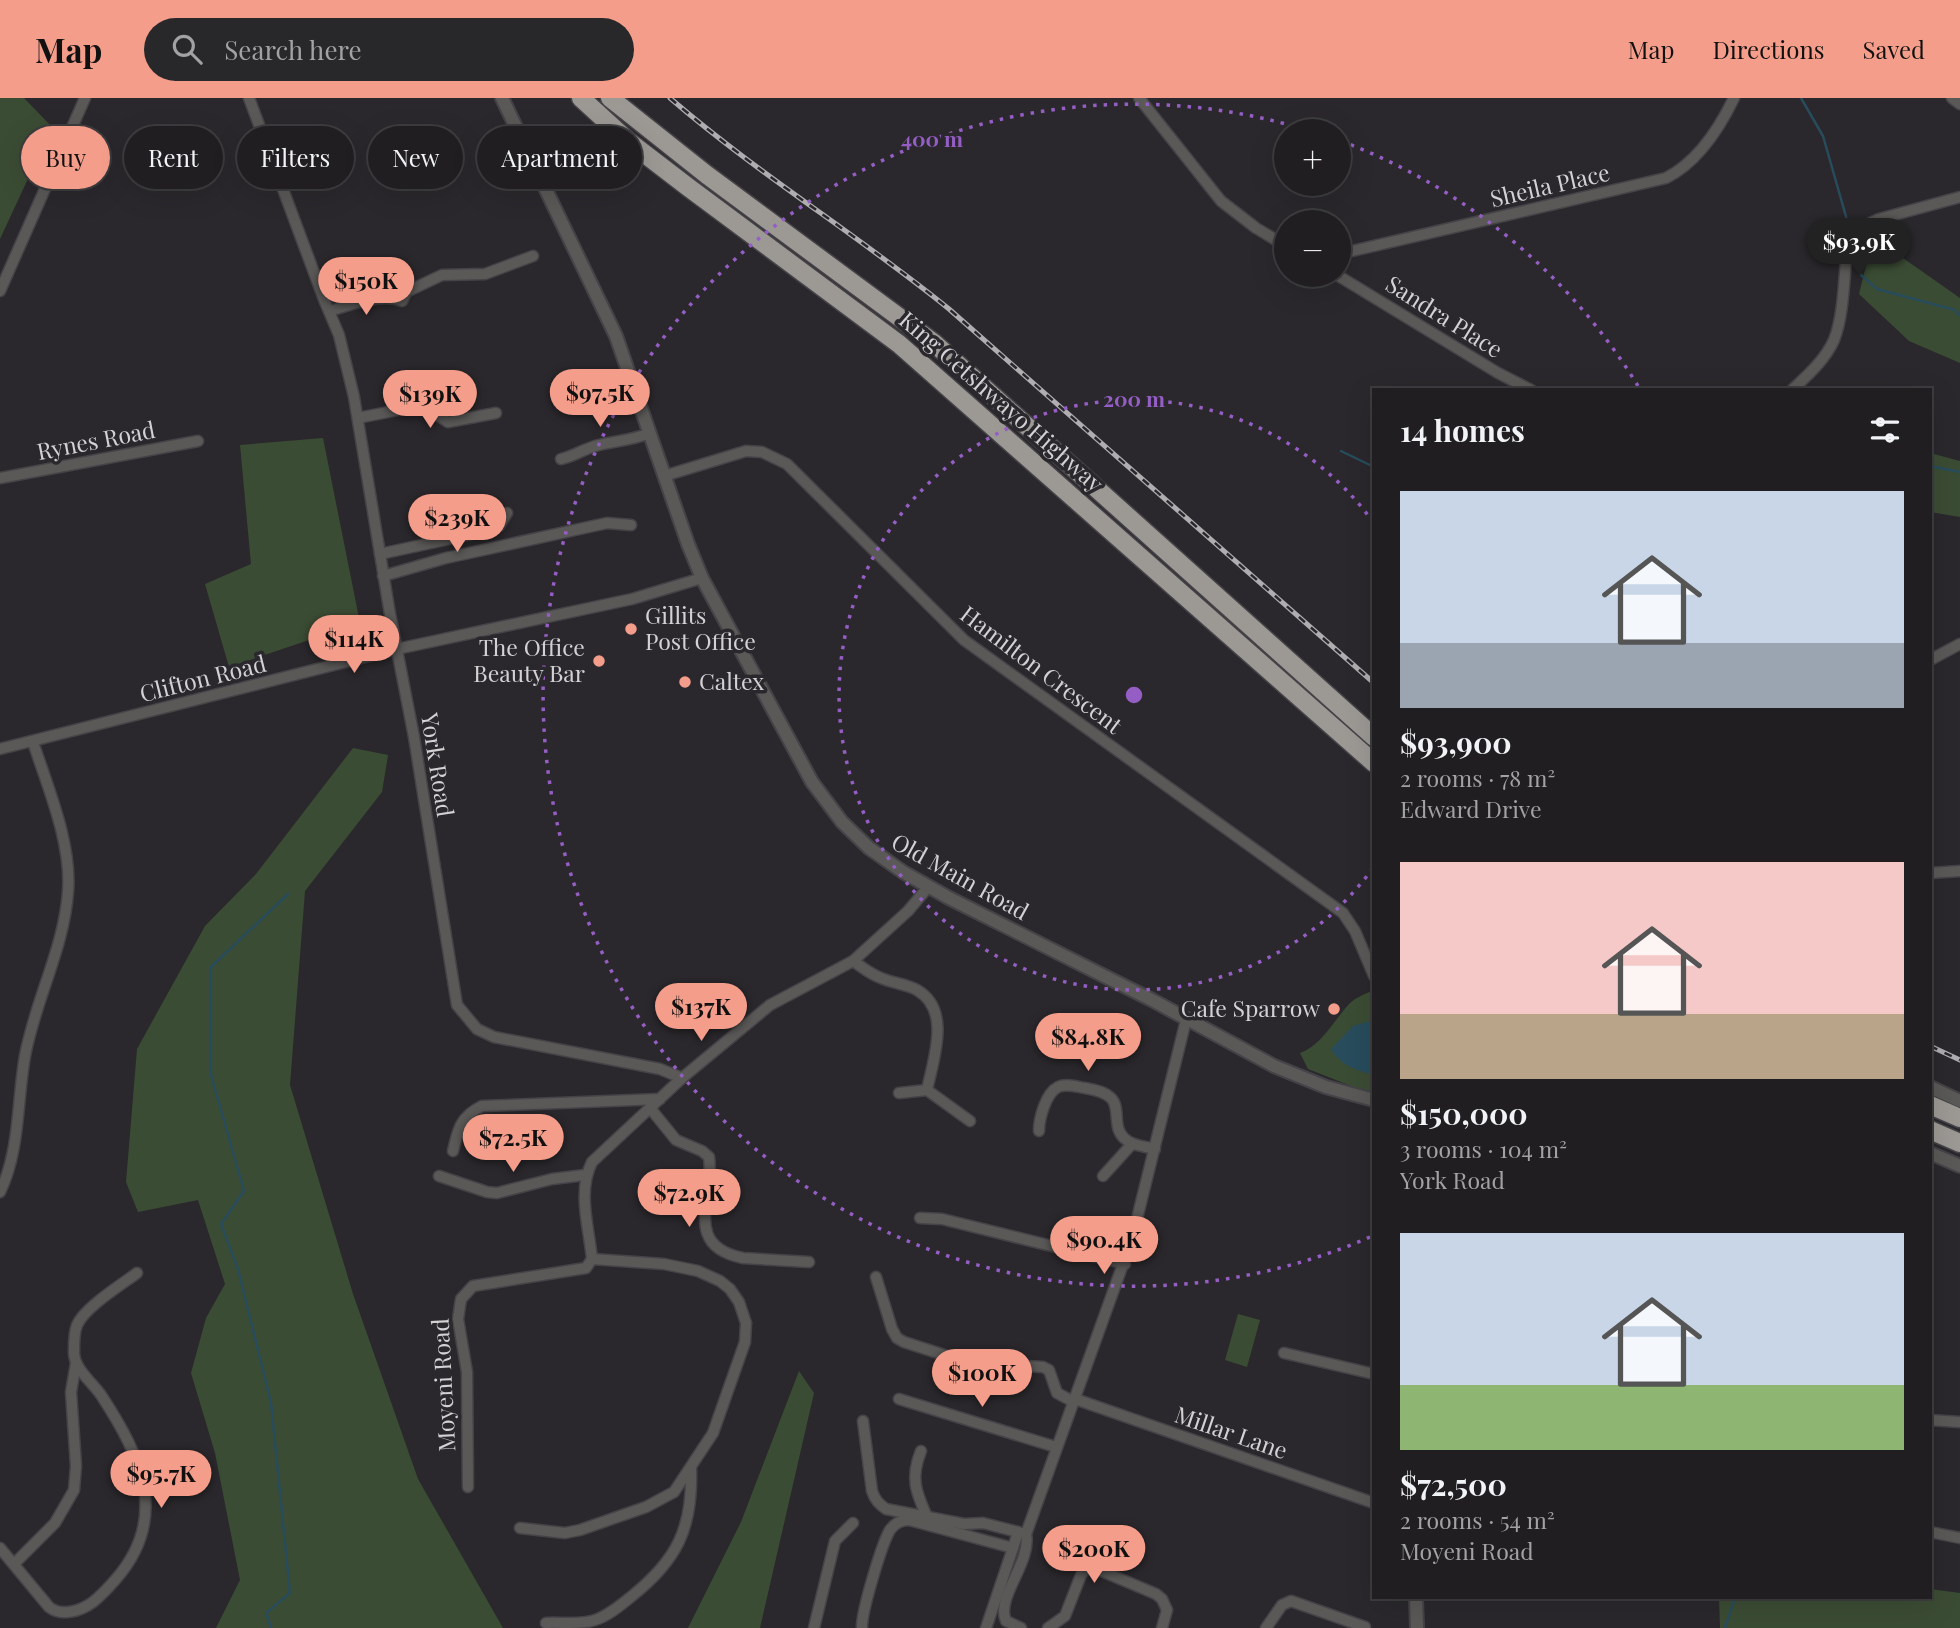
<!DOCTYPE html>
<html lang="en">
<head>
<meta charset="utf-8">
<style>
	body { margin:0; font-family:"Playfair Display",serif; background:#28272a; color:#f1f3f6; height:100vh; display:flex; flex-direction:column; font-size:26px; white-space:nowrap }
	* { box-sizing:border-box; margin:0 }
	p { font-size:23px; color:#a2a2a5 }
	.icon { flex:none; width:38px; height:38px; fill:none; stroke:currentColor; stroke-width:2; stroke-linecap:round; stroke-linejoin:round }
	.map { position:relative; flex:1; overflow:hidden }
	.side { position:absolute; left:1372px; top:290px; width:560px; height:1211px; display:flex; flex-direction:column; background:#201e21; border-radius:0px; box-shadow:0 7px 28px #0002,0 0 0 2px #3d3c3f }
	.side>* { flex:none }
	.guide { position:absolute; left:21px; top:28px; width:665px; height:63px; display:flex; gap:14px }
	.tools { position:absolute; left:1274px; top:21px; display:grid; gap:14px }
	.tools a { display:grid; place-items:center; width:77px; height:77px; border-radius:50%; background:#201e21; box-shadow:0 7px 28px #0002,0 0 0 2px #3d3c3f; font-size:35px }
	.price { position:absolute; translate:-50% -60px; padding:0 16px; border-radius:24px; background:#f49d8b; color:#111; font-size:23px; line-height:46px; filter:drop-shadow(0 2px 4px #0008) }
	.price::after { content:''; position:absolute; left:50%; top:42px; width:21px; height:16px; margin-left:-10px; background:inherit; clip-path:polygon(0 0,100% 0,50% 100%) }
	.price.current { background:#222; color:#fff }
	ul { padding:0; list-style:none }
	li { display:grid; align-content:center; gap:14px; height:371px; padding:0 28px }
	li span { display:grid; place-items:center; height:217px; border-radius:0px; color:#555 }
	li>.icon { margin-inline-start:auto }
	span .icon { width:126px; height:126px; fill:#fffc; stroke-width:1 }
	li b { font-size:30px }
	h2 { display:flex; justify-content:space-between; align-items:center; height:84px; padding:0 28px; font-size:30px }
	.chip { padding:0 24px; border-radius:32px; background:#201e21; box-shadow:0 7px 28px #0002,0 0 0 2px #3d3c3f; font-size:24px; line-height:63px }
	.chip.current { background:#f49d8b; color:#111 }
	header { display:flex; align-items:center; gap:42px; box-sizing:border-box; height:98px; padding:0 35px; background:#f49d8b; color:#111 }
	header strong { font-size:33px }
	nav { display:flex; gap:38px; margin-inline-start:auto; font-size:24px }
	.search { width:490px; height:63px; background:#28272a; display:flex; align-items:center; gap:18px; box-sizing:border-box; padding:0 24px; border-radius:38px; color:#a2a2a5; font-size:26px }
	.map>svg:first-child { display:block }
</style>
</head>
<body>
<header>
<strong>Map</strong>
<div class="search"><svg class="icon" aria-label="search" viewBox="0 0 24 24"><circle cx="10" cy="10" r="6"/><path d="M15 15l6 6"/></svg>Search here</div>
<nav><a>Map</a><a>Directions</a><a>Saved</a></nav>
</header>
<div class="map">
<svg width="1960" height="1530" viewBox="0 0 1960 1530">
	<rect width="100%" height="100%" fill="#2a282c"/>
	<!-- green -->
	<g fill="#3b4c34">
		<path d="M0,0H24L52,29L0,141Z"/>
		<path d="M1873,139L1960,200V265L1909,243L1859,196Z"/>
		<path d="M323,340L360,525L229,569L205,486L251,466L240,347Z"/>
		<path d="M1930,355L1960,363V419L1930,414Z"/>
		<path d="M353,650L388,657L382,694L305,793L290,987L353,1196L418,1381L503,1530H216L240,1482L215,1355L191,1275L206,1220L225,1186L198,1102L138,1114L126,1084L137,951L205,828L256,776Z"/>
		<path d="M1369,894L1374,898V997L1308,971L1300,955C1321,948 1335,921 1349,906C1355,900 1363,897 1369,894Z"/>
		<path d="M1238,1216L1260,1222L1247,1269L1225,1262Z"/>
		<path d="M799,1273L814,1295L760,1530H688L741,1424Z"/>
		<path d="M1930,1491L1960,1495V1530H1720L1719,1500H1930Z"/>
	</g>
	<!-- water -->
	<path fill="#284c5c" d="M1370,923L1374,925V977C1356,972 1341,968 1331,951L1353,928Z"/>
	<g fill="none" stroke-linecap="round" stroke-linejoin="round">
		<!-- stream -->
		<g stroke="#284c5c" stroke-width="2.5">
			<path d="M1801,0L1823,38L1847,122"/>
			<path d="M1856,144L1860,176L1877,191L1955,212L1960,218"/>
			<path d="M1341,353L1374,369"/>
			<path d="M1930,368L1960,374"/>
			<path d="M271,1530L266,1515L290,1495L271,1305L238,1171L221,1126L244,1093L211,977V869L288,796"/>
			<path d="M1725,1530L1735,1500"/>
		</g>
		<defs>
			<g id="minor">
				<path d="M249,0L325,204L339,237L354,299L390,516L414,639L457,907L477,931L494,939L660,971L682,980"/>
				<path d="M1139,0L1221,103L1256,130L1286,148"/>
				<path d="M1952,0L1960,6"/>
				<path d="M1339,156L1666,80C1698,64 1719,31 1734,0"/>
				<path d="M1337,177L1498,275L1531,292"/>
				<path d="M0,193L85,0"/>
				<path d="M404,195L442,177L485,176L533,158"/>
				<path d="M330,213C351,206 382,195 402,203L405,197L399,194L396,199"/>
				<path d="M1792,292C1808,277 1825,262 1834,242C1844,217 1844,178 1847,151C1852,136 1864,127 1879,121L1960,99"/>
				<path d="M358,320L418,308L427,310L448,324L496,315"/>
				<path d="M561,361C575,358 585,350 599,347C616,343 633,342 650,335"/>
				<path d="M664,378L746,353L762,354L787,366L964,542L1343,815L1355,833L1374,878"/>
				<path d="M0,380L198,343"/>
				<path d="M380,456L491,432L499,428L507,415"/>
				<path d="M383,478L446,460L607,425L631,427"/>
				<path d="M1930,562L1960,546"/>
				<path d="M0,651L397,551L632,501L702,480"/>
				<path d="M1930,775L1960,773"/>
				<path d="M853,863C862,869 870,876 881,880C892,885 906,886 917,892C952,912 933,962 927,992L970,1023"/>
				<path d="M899,995L927,992"/>
				<path d="M650,1010L676,1042L702,1053L709,1059C715,1098 681,1148 743,1160L809,1164"/>
				<path d="M1039,1033C1039,1020 1046,995 1058,989C1066,985 1077,989 1085,990C1094,992 1104,993 1111,1000C1121,1010 1112,1029 1124,1040C1132,1048 1144,1048 1155,1051"/>
				<path d="M453,1053C458,1031 461,1018 482,1008L660,1001"/>
				<path d="M439,1078L487,1094L497,1095L552,1081L585,1077"/>
				<path d="M1103,1078L1132,1046"/>
				<path d="M0,1094C20,1053 17,1003 25,958C35,903 64,850 68,794C72,746 48,690 33,644"/>
				<path d="M920,1120L942,1121L1125,1166"/>
				<path d="M876,1179L892,1231L897,1240L904,1244L969,1265L1043,1269L1049,1272L1057,1295L1074,1304"/>
				<path d="M1284,1255L1374,1276"/>
				<path d="M899,1301L1056,1349"/>
				<path d="M1075,1301L1374,1405"/>
				<path d="M1930,1322L1960,1324"/>
				<path d="M863,1323L872,1393C875,1402 879,1406 886,1411L964,1426L983,1425L1022,1435"/>
				<path d="M921,1353C910,1380 916,1394 927,1419"/>
				<path d="M468,1389L467,1274L458,1221L461,1201L473,1188L586,1170L592,1161C589,1129 577,1094 592,1064L682,980L770,907L853,863L908,813L929,788"/>
				<path d="M520,1430L565,1435L580,1432L646,1409L674,1394L713,1335L745,1244L746,1225L739,1204L730,1191L720,1183L698,1173L664,1166L592,1161"/>
				<path d="M1930,1434L1960,1440"/>
				<path d="M0,1450L49,1509C61,1519 81,1513 93,1504C102,1497 109,1489 116,1481C170,1419 141,1358 101,1297C92,1284 73,1270 74,1253C74,1245 74,1234 77,1227C85,1209 121,1187 137,1175"/>
				<path d="M14,1466L55,1425L74,1392L76,1368L71,1294L76,1265"/>
				<path d="M546,1525C561,1524 581,1527 595,1522C608,1518 621,1507 632,1498C677,1462 693,1430 691,1371"/>
				<path d="M814,1530L835,1443L853,1425"/>
				<path d="M862,1530C861,1515 882,1445 890,1432C895,1425 901,1422 909,1422L1013,1450L1018,1434"/>
				<path d="M986,1530L1013,1450"/>
				<path d="M1021,1530L1006,1523C995,1500 1032,1464 1026,1436L1132,1141L1186,922"/>
				<path d="M1048,1530L1065,1518L1081,1477L1085,1472L1092,1469L1156,1496L1162,1501L1167,1512L1162,1530"/>
				<path d="M1266,1530L1282,1507L1291,1503L1365,1529"/>
			</g>
			<g id="tertiary">
				<path d="M502,0L616,238L688,446L702,480L812,684L842,724L869,750L903,774L949,800L1152,902L1274,968L1326,989L1374,1002"/>
				<path d="M1930,989L1960,1003"/>
				<path d="M1930,1055L1960,1068"/>
				<path d="M1416,1500L1417,1530"/>
			</g>
			<g id="motorway">
				<path d="M581,0L628,43L688,89L899,246L1374,665"/>
				<path d="M610,0L707,77L934,245L1374,639"/>
				<path d="M1930,1007L1960,1020"/>
				<path d="M1930,1032L1960,1045"/>
			</g>
		</defs>
		<!-- minor casing -->
		<use href="#minor" stroke="#454347" stroke-width="13"/>
		<!-- tertiary casing -->
		<use href="#tertiary" stroke="#454347" stroke-width="16"/>
		<!-- motorway casing -->
		<use href="#motorway" stroke="#454347" stroke-width="21"/>
		<!-- minor -->
		<use href="#minor" stroke="#5a5957" stroke-width="10"/>
		<!-- tertiary -->
		<use href="#tertiary" stroke="#5a5957" stroke-width="12"/>
		<!-- motorway -->
		<use href="#motorway" stroke="#9c9995" stroke-width="18"/>
		<defs>
			<g id="rail">
				<path d="M670,0C758,76 858,137 949,211L1374,585"/>
				<path d="M1930,948L1960,962"/>
			</g>
		</defs>
		<!-- rail casing -->
		<use href="#rail" stroke="#afadb0" stroke-width="5"/>
		<!-- rail -->
		<use href="#rail" stroke="#2a282c" stroke-width="2.5" stroke-dasharray="8" stroke-linecap="butt"/>
	</g>
	<!-- distance rings -->
	<g fill="none" stroke="#955ec5" stroke-width="3.5" stroke-dasharray="3.5 7">
		<path d="M1373 770A295 295 0 1 1 1373 424"/>
		<path d="M1370 1139A591 591 0 1 1 1307 32M1341 43A591 591 0 0 1 1638 288"/>
	</g>
	<!-- markers -->
	<g fill="#f49d8b" stroke="#2a282c" stroke-width="2.5">
		<circle cx="631" cy="531" r="7"/>
		<circle cx="599" cy="563" r="7"/>
		<circle cx="685" cy="584" r="7"/>
		<circle cx="1334" cy="911" r="7"/>
	</g>
	<g text-anchor="middle" stroke-width="7" stroke-linejoin="round" paint-order="stroke">
		<!-- street labels -->
		<g font-size="23" fill="#d3d1d4" stroke="#2a282c">
			<text transform="translate(1550 88) rotate(-13)" y="8">Sheila Place</text>
			<text transform="translate(1444 219) rotate(32)" y="8">Sandra Place</text>
			<text transform="translate(1001 304) rotate(41)" y="8">King Cetshwayo Highway</text>
			<text transform="translate(96 343) rotate(-11)" y="8">Rynes Road</text>
			<text transform="translate(1041 572) rotate(37)" y="8">Hamilton Crescent</text>
			<text transform="translate(203 581) rotate(-14)" y="8">Clifton Road</text>
			<text transform="translate(437 667) rotate(81)" y="8">York Road</text>
			<text transform="translate(960 779) rotate(29)" y="8">Old Main Road</text>
			<text transform="translate(444 1287) rotate(-93)" y="8">Moyeni Road</text>
			<text transform="translate(1231 1335) rotate(19)" y="8">Millar Lane</text>
		</g>
		<!-- poi labels -->
		<g font-size="23" fill="#d3d1d4" stroke="#2a282c" text-anchor="start">
			<text x="645" y="526">Gillits<tspan x="645" dy="26">Post Office</tspan></text>
			<text x="585" y="558" text-anchor="end">The Office<tspan x="585" dy="26">Beauty Bar</tspan></text>
			<text x="699" y="592">Caltex</text>
			<text x="1320" y="919" text-anchor="end">Cafe Sparrow</text>
		</g>
	</g>
	<circle cx="1134" cy="597" r="10" fill="#955ec5" stroke="#2a282c" stroke-width="3.5"/>
	<g font-size="21" text-anchor="middle" font-weight="bold" fill="#955ec5" stroke="#2a282c" stroke-width="7" stroke-linejoin="round" paint-order="stroke">
		<text x="932" y="49">400 m</text>
		<text x="1134" y="309">200 m</text>
	</g>
</svg>
<div class="tools">
<a>+</a>
<a>−</a>
</div>
<b class="price current" style="left:1859px;top:180px">$93.9K</b>
<b class="price" style="left:366px;top:219px">$150K</b>
<b class="price" style="left:600px;top:331px">$97.5K</b>
<b class="price" style="left:430px;top:332px">$139K</b>
<b class="price" style="left:457px;top:456px">$239K</b>
<b class="price" style="left:354px;top:577px">$114K</b>
<b class="price" style="left:701px;top:945px">$137K</b>
<b class="price" style="left:1088px;top:975px">$84.8K</b>
<b class="price" style="left:513px;top:1076px">$72.5K</b>
<b class="price" style="left:689px;top:1131px">$72.9K</b>
<b class="price" style="left:1104px;top:1178px">$90.4K</b>
<b class="price" style="left:982px;top:1311px">$100K</b>
<b class="price" style="left:161px;top:1412px">$95.7K</b>
<b class="price" style="left:1094px;top:1487px">$200K</b>
<div class="guide">
<a class="chip current">Buy</a>
<a class="chip">Rent</a>
<a class="chip">Filters</a>
<a class="chip">New</a>
<a class="chip">Apartment</a>
</div>
<section class="side">
<h2>14 homes<svg class="icon" aria-label="filters" viewBox="0 0 24 24"><path d="M4 7h16M4 17h16"/><circle cx="9" cy="7" r="2"/><circle cx="15" cy="17" r="2"/></svg></h2>
<ul>
<li><span style="background:linear-gradient(#c9d6e8 70%,#9aa5b1 0)"><svg class="icon" aria-label="home" viewBox="0 0 24 24"><path d="M3 11l9-7 9 7M6 9v11h12V9"/></svg></span><div><b>$93,900</b><p>2 rooms · 78 m²</p><p>Edward Drive</p></div></li>
<li><span style="background:linear-gradient(#f6c9c9 70%,#b9a48a 0)"><svg class="icon" aria-label="home" viewBox="0 0 24 24"><path d="M3 11l9-7 9 7M6 9v11h12V9"/></svg></span><div><b>$150,000</b><p>3 rooms · 104 m²</p><p>York Road</p></div></li>
<li><span style="background:linear-gradient(#c9d6e8 70%,#8fb573 0)"><svg class="icon" aria-label="home" viewBox="0 0 24 24"><path d="M3 11l9-7 9 7M6 9v11h12V9"/></svg></span><div><b>$72,500</b><p>2 rooms · 54 m²</p><p>Moyeni Road</p></div></li>
</ul>
</section>
</div>
</body>
</html>
